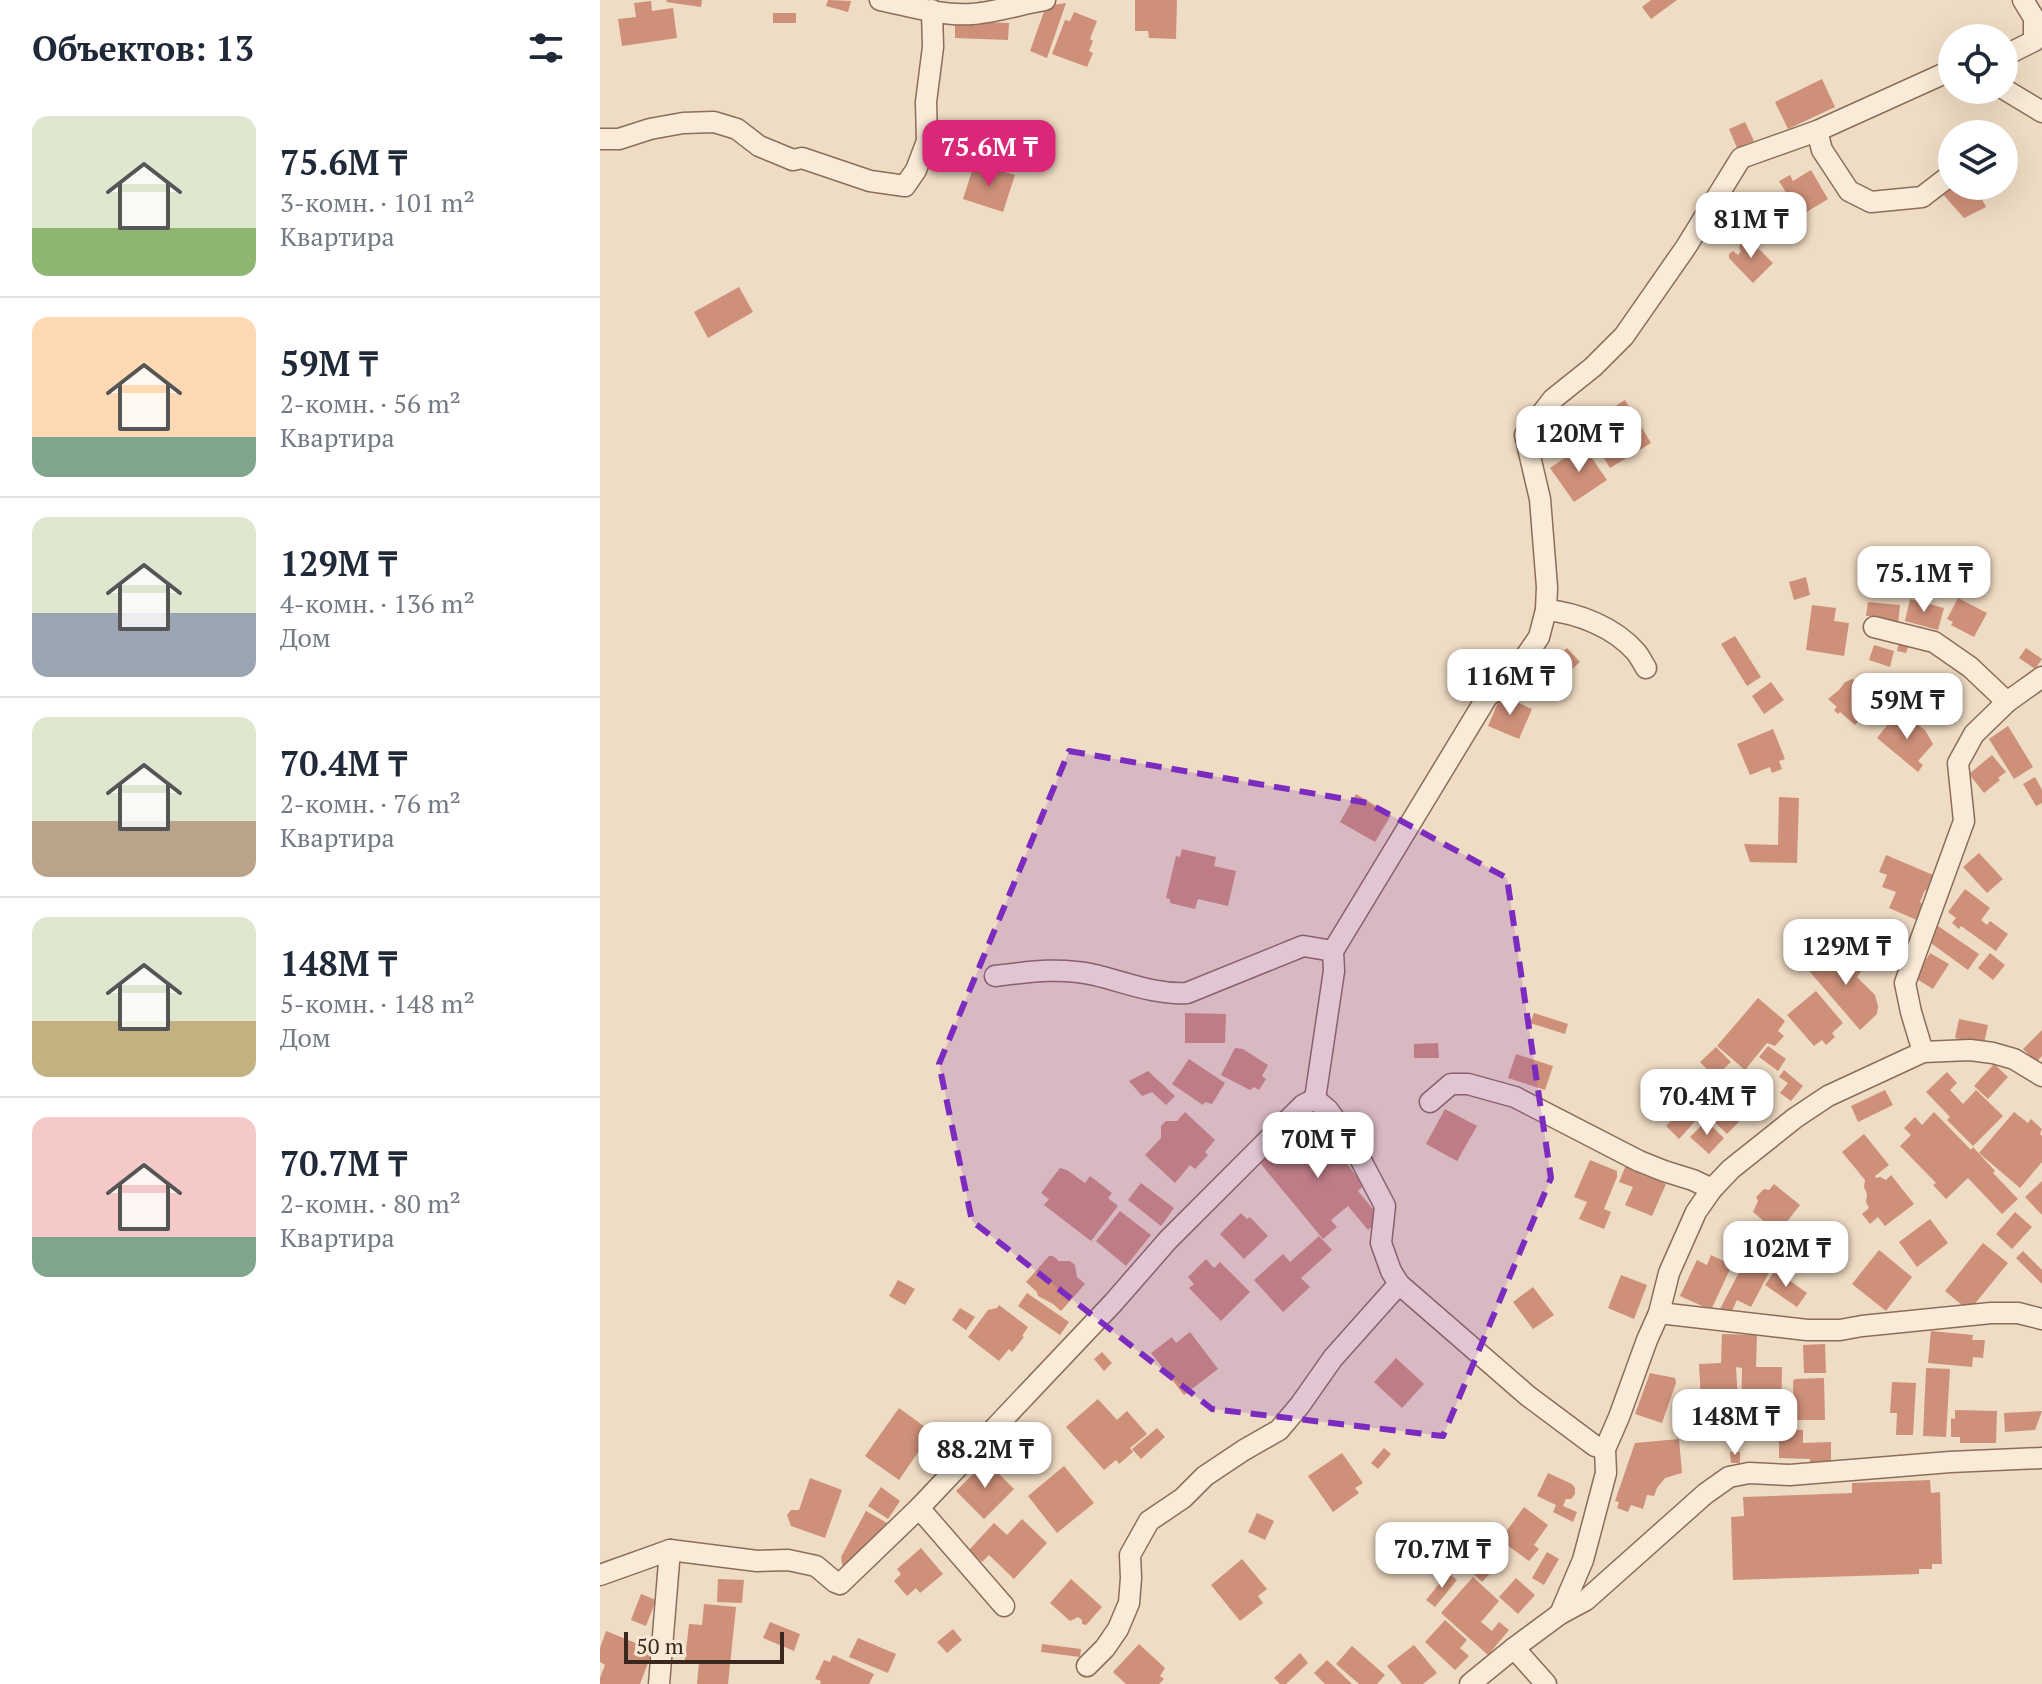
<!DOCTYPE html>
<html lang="ru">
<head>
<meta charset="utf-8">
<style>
	body { margin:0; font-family:"PT Serif",serif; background:#f6f6f7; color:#1f2937; height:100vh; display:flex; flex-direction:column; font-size:30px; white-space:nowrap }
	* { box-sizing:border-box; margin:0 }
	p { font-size:26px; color:#747a83 }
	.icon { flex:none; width:44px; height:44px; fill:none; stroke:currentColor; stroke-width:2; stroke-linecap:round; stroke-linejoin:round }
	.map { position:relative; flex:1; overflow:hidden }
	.side { display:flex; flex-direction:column; background:#fff; width:600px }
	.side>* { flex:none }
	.controls { position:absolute; left:1338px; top:24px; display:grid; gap:16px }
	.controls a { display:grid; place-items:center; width:80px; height:80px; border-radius:50%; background:#fff; box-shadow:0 8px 32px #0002; font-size:40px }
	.scale { position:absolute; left:24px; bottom:20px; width:160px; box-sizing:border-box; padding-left:8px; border:4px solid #3a281e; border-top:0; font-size:22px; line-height:28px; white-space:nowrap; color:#3a281e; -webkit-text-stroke:6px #f6e8d4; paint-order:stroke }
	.price { position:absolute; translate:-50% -68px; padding:0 18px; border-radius:16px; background:#fff; color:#222; font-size:26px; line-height:52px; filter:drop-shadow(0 2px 4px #0008) }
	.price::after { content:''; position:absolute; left:50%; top:48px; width:24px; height:18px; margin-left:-12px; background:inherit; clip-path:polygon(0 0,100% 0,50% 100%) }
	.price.selected { background:#db2777; color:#fff }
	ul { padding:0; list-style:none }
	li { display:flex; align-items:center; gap:24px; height:200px; padding:0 32px }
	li+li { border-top:2px solid #e0e1e3 }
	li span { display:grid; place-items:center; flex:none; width:224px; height:160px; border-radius:16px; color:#555 }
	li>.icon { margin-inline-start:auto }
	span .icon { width:96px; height:96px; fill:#fffc; stroke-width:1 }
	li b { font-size:34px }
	h2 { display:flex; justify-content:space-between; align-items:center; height:96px; padding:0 32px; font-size:34px }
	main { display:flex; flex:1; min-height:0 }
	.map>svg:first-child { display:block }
</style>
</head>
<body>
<main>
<section class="side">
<h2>Объектов: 13<svg class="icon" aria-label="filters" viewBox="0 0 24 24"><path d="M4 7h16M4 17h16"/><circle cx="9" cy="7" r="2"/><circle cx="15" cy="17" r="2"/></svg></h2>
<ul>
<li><span style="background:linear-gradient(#dfe7d0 70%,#8fb573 0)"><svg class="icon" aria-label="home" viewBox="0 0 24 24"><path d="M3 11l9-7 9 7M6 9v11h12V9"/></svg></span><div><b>75.6M ₸</b><p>3-комн. · 101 m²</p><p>Квартира</p></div></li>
<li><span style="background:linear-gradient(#ffd9b3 75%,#7fa58c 0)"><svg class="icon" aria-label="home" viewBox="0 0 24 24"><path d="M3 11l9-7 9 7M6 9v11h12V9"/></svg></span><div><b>59M ₸</b><p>2-комн. · 56 m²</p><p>Квартира</p></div></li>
<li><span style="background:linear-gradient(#dfe7d0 60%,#9aa5b1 0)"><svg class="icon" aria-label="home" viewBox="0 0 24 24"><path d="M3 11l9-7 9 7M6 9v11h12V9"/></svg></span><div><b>129M ₸</b><p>4-комн. · 136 m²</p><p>Дом</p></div></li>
<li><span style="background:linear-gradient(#dfe7d0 65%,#b9a48a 0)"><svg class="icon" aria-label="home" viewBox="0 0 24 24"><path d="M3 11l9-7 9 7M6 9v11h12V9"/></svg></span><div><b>70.4M ₸</b><p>2-комн. · 76 m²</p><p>Квартира</p></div></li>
<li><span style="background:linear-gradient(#dfe7d0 65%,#c2b280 0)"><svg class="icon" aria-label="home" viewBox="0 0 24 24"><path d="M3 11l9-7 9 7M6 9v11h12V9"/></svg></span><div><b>148M ₸</b><p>5-комн. · 148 m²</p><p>Дом</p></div></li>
<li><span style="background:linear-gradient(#f6c9c9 75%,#7fa58c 0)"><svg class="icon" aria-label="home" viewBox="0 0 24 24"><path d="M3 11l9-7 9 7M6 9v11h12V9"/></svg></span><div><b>70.7M ₸</b><p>2-комн. · 80 m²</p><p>Квартира</p></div></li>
</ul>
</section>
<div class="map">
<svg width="1442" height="1684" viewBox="0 0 1442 1684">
	<rect width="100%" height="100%" fill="#efdcc4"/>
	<!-- building -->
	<g fill="#ce9079">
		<path d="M67,0H102L101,7L66,2Z"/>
		<path d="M228,0L251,1L248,12L226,6Z"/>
		<path d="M535,0H577L576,39L549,38L548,31H535Z"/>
		<path d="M1051,0H1077L1051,19L1042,7Z"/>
		<path d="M51,1L52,11L73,8L77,38L22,46L18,19L36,17L34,3Z"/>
		<path d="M466,3L447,58L430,51L446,6Z"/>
		<path d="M474,12L497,21L490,39L493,41L489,51L493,53L487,67L452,54L465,20L470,21Z"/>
		<rect x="173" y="13" width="23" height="10"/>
		<path d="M355,21L409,23L408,40L355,38Z"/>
		<path d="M1222,79L1235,107L1188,129L1175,102Z"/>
		<path d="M1145,122L1154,141L1137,148L1129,129Z"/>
		<path d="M380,165L415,175L403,212L363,199L373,168L379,170Z"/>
		<path d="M1211,170L1228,199L1200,216L1179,181L1190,175L1193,181Z"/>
		<path d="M1352,186H1375L1386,207L1364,218L1340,191Z"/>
		<path d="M1145,239L1150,240L1173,263L1153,283L1129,258V254L1133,251L1138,255L1141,251L1139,248L1141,242Z"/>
		<path d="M139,287L153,312L108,338L94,312Z"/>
		<path d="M1025,400L1051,443L1010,468L984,426Z"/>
		<path d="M983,445L1007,480L974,502L950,468Z"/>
		<path d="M1365,547L1382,549L1380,573L1362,571Z"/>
		<path d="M1206,577L1210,595L1194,600L1189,582Z"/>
		<path d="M1358,598L1387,613L1374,637L1351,625L1353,622L1347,619Z"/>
		<path d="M1310,599L1344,608L1338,630L1305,621Z"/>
		<path d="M1268,602L1300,605L1298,624L1273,622L1275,616H1266Z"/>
		<path d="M1212,605L1236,608L1234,621L1249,623L1244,656L1206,650Z"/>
		<path d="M1135,636L1161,677L1147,686L1121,644Z"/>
		<path d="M1299,642L1309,645L1306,653L1297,651Z"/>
		<path d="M1274,645L1294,651L1290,667L1269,660Z"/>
		<path d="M967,648L980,662L971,670L958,656Z"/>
		<path d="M1426,648L1442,659L1435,669L1419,658Z"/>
		<path d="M1252,679L1257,681L1261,690L1275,704L1255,725L1240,712L1238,714L1234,710L1237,707L1228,699L1239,690L1245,682Z"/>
		<path d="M1171,682L1184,700L1164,714L1152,696Z"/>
		<path d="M1320,691L1329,699L1317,714L1307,706Z"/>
		<path d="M1291,693L1299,700L1287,713L1279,706Z"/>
		<path d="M901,695L932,709L919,739L888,726Z"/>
		<path d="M1305,717L1313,721L1325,730L1333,744L1318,761L1323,765L1318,772L1277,738L1293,718L1300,724Z"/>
		<path d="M1408,726L1433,767L1414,779L1389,739Z"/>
		<path d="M1173,729L1185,759L1179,761L1182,769L1172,773L1170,767L1150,775L1137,744Z"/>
		<path d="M1392,755L1406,772L1398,778L1400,780L1384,793L1369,774Z"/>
		<path d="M1435,777L1442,790V803L1436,806L1423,784Z"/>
		<path d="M756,794L791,815L775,842L740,822Z"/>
		<path d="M1179,797L1199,798L1197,863L1150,862L1144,844L1178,845Z"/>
		<path d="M582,849L616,857L614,866L636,871L628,906L598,899L595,909L570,903V899L566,898L576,856L580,857Z"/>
		<path d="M1379,853L1403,879L1387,893L1363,867Z"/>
		<path d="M1286,855L1338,877L1331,892L1325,890L1320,902L1324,906L1319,921L1289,908L1296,892L1282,887L1287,875L1279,872Z"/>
		<path d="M1365,889L1390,908L1381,920L1387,925L1390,921L1408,934L1396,951L1361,926L1359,929L1352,923L1356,918L1348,912Z"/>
		<path d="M1338,926L1379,954L1368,970L1328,941Z"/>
		<path d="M1275,933L1295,954L1280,969L1260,947Z"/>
		<path d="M1232,951L1243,955L1262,970L1257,977L1275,995L1278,1006L1277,1014L1260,1030L1210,972L1213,962Z"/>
		<path d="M1330,953L1349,964L1333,989L1315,978Z"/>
		<path d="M1390,953L1405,965L1393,980L1378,968Z"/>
		<path d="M1216,991L1243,1023L1232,1033L1235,1037L1226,1045L1222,1040L1214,1046L1187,1015Z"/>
		<path d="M1158,998L1185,1021L1178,1031L1184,1036L1175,1046L1167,1043L1145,1070L1117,1046Z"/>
		<path d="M585,1013L626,1014L625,1043H585Z"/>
		<path d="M934,1013L968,1024L965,1034L930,1023Z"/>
		<path d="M1359,1019L1388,1025L1384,1044L1355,1038Z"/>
		<path d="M1442,1030V1056L1436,1062L1423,1049Z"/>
		<path d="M838,1043L839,1058H814V1044Z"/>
		<path d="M1168,1046L1186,1059L1178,1071L1159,1057Z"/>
		<path d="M1116,1047L1131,1062L1116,1076L1150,1110L1127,1134L1090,1098L1113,1075L1100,1062Z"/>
		<path d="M635,1048L643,1049L668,1065L662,1076L666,1079L659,1090L654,1087L650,1090L621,1075Z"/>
		<path d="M916,1054L953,1066L945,1090L908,1078Z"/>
		<path d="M589,1059L625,1083L612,1104L605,1102L603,1105L572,1084Z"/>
		<path d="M1394,1064L1408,1077L1388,1099L1374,1086Z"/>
		<path d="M1184,1070L1203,1086L1191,1101L1180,1093L1188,1083L1179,1077Z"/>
		<path d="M548,1071L575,1096L566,1105L552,1092L542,1096L529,1081Z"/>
		<path d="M1347,1072L1357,1083L1350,1090L1363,1104L1376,1090L1403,1116L1373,1146L1347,1120L1350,1117L1326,1092Z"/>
		<path d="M1285,1090L1293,1105L1258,1122L1251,1106Z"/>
		<path d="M1088,1103L1101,1115L1079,1139L1066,1126Z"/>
		<path d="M845,1109L877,1126L857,1161L826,1144Z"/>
		<path d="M585,1112L615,1140L605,1152L608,1155L595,1169L590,1165L575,1183L545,1155L561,1138V1126L566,1121H577Z"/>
		<path d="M1334,1112L1371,1150L1373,1147L1395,1171L1393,1173L1418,1199L1402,1214L1368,1178L1346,1199L1333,1185L1336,1183L1300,1146L1311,1135L1304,1128L1315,1117L1322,1125Z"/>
		<path d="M1414,1112L1428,1123L1431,1119L1442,1129L1440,1134L1442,1136V1162L1420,1188L1379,1153Z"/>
		<path d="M711,1120L764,1185L758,1191L781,1219L768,1230L748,1206L731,1220L737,1227L723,1239L660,1163Z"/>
		<path d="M1106,1121L1124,1138L1109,1154L1090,1137Z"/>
		<path d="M1264,1134L1289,1165L1275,1176L1276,1178L1280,1177L1286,1180L1291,1175L1314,1204L1285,1226L1278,1217L1270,1224L1262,1214L1269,1208L1266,1202L1267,1194L1264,1187L1265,1180L1242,1152Z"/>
		<path d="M990,1160L1017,1171V1177L1004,1209L1011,1212L1004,1229L979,1219L987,1202L974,1197Z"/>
		<path d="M1028,1160L1043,1167L1040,1174L1066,1184L1052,1216L1025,1205L1033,1187L1019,1182Z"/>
		<path d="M460,1168L467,1170L485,1183L490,1176L512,1193L508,1198L518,1206L491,1241L444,1205L449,1199L441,1193Z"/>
		<path d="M1442,1181V1215L1425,1197Z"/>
		<path d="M541,1183L574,1208L561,1226L528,1200Z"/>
		<path d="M1174,1184L1200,1205L1178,1233L1153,1212L1158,1201L1156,1197L1164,1189L1169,1190Z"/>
		<path d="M520,1211L551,1235L526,1266L496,1241Z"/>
		<path d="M1415,1212L1432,1227L1412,1249L1396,1234Z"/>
		<path d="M641,1213L647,1219L650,1217L668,1236L644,1259L620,1234Z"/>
		<path d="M1330,1219L1348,1243L1317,1267L1299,1242Z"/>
		<path d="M719,1236L732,1250L701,1278L710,1287L683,1312L654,1280L683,1254L690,1262Z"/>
		<path d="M1383,1243L1408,1263L1369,1311L1345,1291Z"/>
		<path d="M1279,1250L1312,1277L1286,1311L1252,1284Z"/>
		<path d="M1423,1251L1442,1270V1284L1416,1258Z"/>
		<path d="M1111,1255L1132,1265L1111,1310L1080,1296L1097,1260L1107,1265Z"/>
		<path d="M1148,1255L1172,1267L1151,1307L1137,1300L1130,1315L1120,1309Z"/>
		<path d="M449,1256H453L459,1261H470L475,1265L477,1277L485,1284L461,1311L453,1304L438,1296L437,1292L426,1282Z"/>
		<path d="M606,1259L614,1268L620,1262L650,1292L621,1321L589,1288L594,1284L588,1277Z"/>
		<path d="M1175,1270L1207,1293L1197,1307L1165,1285Z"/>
		<path d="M1021,1275L1047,1285L1034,1319L1008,1308Z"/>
		<path d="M298,1280L315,1289L305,1305L289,1296Z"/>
		<path d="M933,1287L954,1315L933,1329L913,1302Z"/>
		<path d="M427,1293L469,1322L460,1335L418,1306Z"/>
		<path d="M399,1305L428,1327L422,1336L424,1337L412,1352L409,1349L399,1361L368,1337L388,1310L397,1308Z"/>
		<path d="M360,1308L375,1317L366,1330L352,1320Z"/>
		<path d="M1331,1331L1373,1335L1372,1340H1385L1383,1358L1373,1357L1372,1367L1328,1363Z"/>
		<path d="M590,1332L618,1369L584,1395L551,1353L572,1337L576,1343Z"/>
		<path d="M1122,1334L1157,1335L1156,1367H1182L1181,1427L1141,1426L1142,1368L1136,1367L1139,1418L1102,1420L1099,1364L1121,1363Z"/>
		<path d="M1225,1344L1226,1373H1204L1203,1345Z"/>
		<path d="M502,1352L512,1363L504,1371L494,1359Z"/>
		<path d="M796,1358L824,1384L802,1408L774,1382Z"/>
		<path d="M1326,1368L1350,1369L1346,1437L1323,1436Z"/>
		<path d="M1050,1373L1075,1378L1076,1383L1062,1423L1035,1414Z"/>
		<path d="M1224,1378L1225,1420H1194L1193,1381L1195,1379Z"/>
		<path d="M1292,1382L1316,1383L1313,1435H1296L1297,1413H1290Z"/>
		<path d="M498,1399L517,1420L527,1411L547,1434L530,1448L533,1452L519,1464L516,1460L504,1470L466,1427Z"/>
		<path d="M299,1408L332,1432L299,1480L265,1456Z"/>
		<path d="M1355,1410L1397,1411L1396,1443H1360V1437H1351V1418L1355,1419Z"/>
		<path d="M1442,1411L1435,1430L1405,1432L1404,1413Z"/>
		<path d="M1091,1421L1118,1422V1425H1138V1435L1090,1434Z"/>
		<path d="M557,1428L565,1437L541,1459L532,1449Z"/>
		<path d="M1179,1429L1203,1430V1443L1231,1442V1462H1210V1459L1179,1458Z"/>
		<path d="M1079,1439L1082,1473L1065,1478L1057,1488L1054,1496L1047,1495L1043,1509L1031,1505L1028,1512L1017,1508L1019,1502L1015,1501L1035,1443Z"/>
		<path d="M784,1448L791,1454L778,1469L771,1463Z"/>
		<path d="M1130,1452H1140V1463H1131Z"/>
		<path d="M742,1453L763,1483L755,1488L759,1493L733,1512L708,1476Z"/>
		<path d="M386,1461L414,1489L384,1519L356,1491Z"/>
		<path d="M464,1466L494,1503L457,1533L428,1496Z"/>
		<path d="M948,1473L972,1484L975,1488V1494L971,1499H966L963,1506L977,1512L973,1522L953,1512L956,1505L937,1496Z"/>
		<path d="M210,1478L242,1490L225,1538L191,1526L187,1515L191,1510H199Z"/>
		<path d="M1330,1480L1331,1493L1340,1492L1342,1564H1332V1569H1319V1574L1133,1580L1131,1517L1144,1516L1143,1497L1252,1493V1483Z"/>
		<path d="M281,1487L300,1501L288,1519L268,1506Z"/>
		<path d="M924,1507L948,1525L934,1545L939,1549L929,1561L900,1540Z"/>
		<path d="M266,1511L287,1523L243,1569L241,1557Z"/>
		<path d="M657,1513L674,1521L665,1540L648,1532Z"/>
		<path d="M422,1519L447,1543L414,1579L389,1555L382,1562L369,1550L394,1523L407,1535Z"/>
		<path d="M878,1537L903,1560L882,1582L858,1559Z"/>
		<path d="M321,1548L343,1574L320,1593L316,1588L307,1596L294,1581L301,1574L297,1569Z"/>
		<path d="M947,1552L959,1559L944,1585L932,1578Z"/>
		<path d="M642,1559L667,1589L658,1596L663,1603L640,1621L611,1585Z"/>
		<path d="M848,1573L857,1580L835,1607L826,1600Z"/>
		<path d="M873,1577L899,1601L881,1622L892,1631L899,1622L909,1630L888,1655L841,1613Z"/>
		<path d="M916,1578L935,1595L918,1614L899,1597Z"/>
		<path d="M118,1579L144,1580L142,1603L117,1602Z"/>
		<path d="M471,1579L502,1607L486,1625L482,1624V1620L478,1617L470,1621L450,1603Z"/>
		<path d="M41,1594L56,1600L46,1626L31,1620Z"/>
		<path d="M104,1604L136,1607L128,1684H97L99,1662L85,1660L89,1624L102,1625Z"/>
		<path d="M845,1620L867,1640L860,1648L869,1656L855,1670L825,1642Z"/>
		<path d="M170,1622L200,1634L194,1651L163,1638Z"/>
		<path d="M353,1629L362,1640L347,1653L337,1642Z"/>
		<path d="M6,1631L53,1650L40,1684H0V1678L5,1665L0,1662V1648Z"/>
		<path d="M258,1638L296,1654L288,1673L249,1657Z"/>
		<path d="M442,1644L481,1649L480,1657L441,1652Z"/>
		<path d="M539,1644L565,1668L560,1676L564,1679L559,1684H526L513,1672Z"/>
		<path d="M814,1645L837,1673L823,1684H802L787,1666Z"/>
		<path d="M752,1646L785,1675L777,1684H759L736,1664Z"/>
		<path d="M700,1653L708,1663L686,1684H680L674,1678Z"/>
		<path d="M233,1655L274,1674L269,1684H220L221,1681L215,1679L224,1660L230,1662Z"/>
		<path d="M727,1660L752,1684H725L714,1673Z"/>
	</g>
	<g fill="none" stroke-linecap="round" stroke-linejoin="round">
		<defs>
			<g id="street">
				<path d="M280,0C309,6 341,16 372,14C397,12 421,4 445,0"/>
				<path d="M1404,56L1434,41V18L1423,0"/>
				<path d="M1404,89L1442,112"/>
				<path d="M1217,131L1222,150L1249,191L1271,202L1322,197L1352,174"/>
				<path d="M0,139H19L50,129L83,123L114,122L137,129L159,146L193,160L202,158L270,181L305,186L316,170L327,141L326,102L333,47L332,10"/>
				<path d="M946,610C978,613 1014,627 1036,652C1040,657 1043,663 1046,668"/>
				<path d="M1274,627L1334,642L1370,667L1407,702"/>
				<path d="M395,976C428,972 461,967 495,975C525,982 555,995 587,993L703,946L733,951"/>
				<path d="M1323,1052L1311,1012L1305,983L1364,821L1358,763L1374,734L1407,702L1442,677"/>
				<path d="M715,1099L734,971L733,951L887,697L906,680L928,653L939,637L946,610L947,587L940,499L925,435L953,399L993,367L1024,336L1086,247L1141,158L1217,131L1343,74L1352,72"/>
				<path d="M715,1099L728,1110L752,1143L785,1206L781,1243L791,1271L799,1284L928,1396L995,1446L1005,1449"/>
				<path d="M830,1102L851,1084H868L915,1097L1039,1161L1064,1171L1093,1180L1112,1189"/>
				<path d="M1059,1313L1207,1330H1240L1262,1326L1391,1313H1418L1442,1319"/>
				<path d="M319,1508L404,1606"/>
				<path d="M0,1575L70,1550L157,1561L188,1560L216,1566L235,1582L240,1584L319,1508L513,1303L568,1240L703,1105L715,1099"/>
				<path d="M960,1614L983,1560L1006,1473L1005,1449L1019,1417L1047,1340L1059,1313L1069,1273L1096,1212L1112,1189L1131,1169L1195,1118L1228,1096L1323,1052L1370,1050L1393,1053L1414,1059L1442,1076"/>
				<path d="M914,1648L946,1684"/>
				<path d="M487,1666L505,1648L518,1629L529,1603L531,1578L530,1555L549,1521L583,1498L605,1476L644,1450L679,1430L700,1405L733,1358L799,1284"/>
				<path d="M59,1684L70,1550"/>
				<path d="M870,1684L914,1648L960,1614L986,1600L1105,1494L1129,1477L1149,1473L1190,1475L1350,1462L1442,1458"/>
			</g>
		</defs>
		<!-- street casing -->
		<use href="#street" stroke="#8b6d5a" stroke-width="23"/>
		<!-- street -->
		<use href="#street" stroke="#faebd8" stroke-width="20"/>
	</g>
	<!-- marked area -->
	<path fill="#7b2cbf" fill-opacity="0.2" stroke="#7b2cbf" stroke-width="6" stroke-dasharray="16 10" stroke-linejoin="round" d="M469,751L768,803L907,878L951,1178L843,1436L612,1409L372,1221L339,1064Z"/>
</svg>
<div class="controls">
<a><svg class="icon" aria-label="locate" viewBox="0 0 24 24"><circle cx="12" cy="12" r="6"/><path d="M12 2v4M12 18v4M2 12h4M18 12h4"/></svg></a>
<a><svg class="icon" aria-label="layers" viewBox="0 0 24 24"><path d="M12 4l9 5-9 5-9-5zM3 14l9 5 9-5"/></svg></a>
</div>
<div class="scale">50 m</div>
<b class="price selected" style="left:389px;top:188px">75.6M ₸</b>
<b class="price" style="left:1151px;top:260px">81M ₸</b>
<b class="price" style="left:979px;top:474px">120M ₸</b>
<b class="price" style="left:1324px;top:614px">75.1M ₸</b>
<b class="price" style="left:910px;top:717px">116M ₸</b>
<b class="price" style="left:1307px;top:741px">59M ₸</b>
<b class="price" style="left:1246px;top:987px">129M ₸</b>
<b class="price" style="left:1107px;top:1137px">70.4M ₸</b>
<b class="price" style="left:718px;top:1180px">70M ₸</b>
<b class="price" style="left:1186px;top:1289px">102M ₸</b>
<b class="price" style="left:1135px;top:1457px">148M ₸</b>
<b class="price" style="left:385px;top:1490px">88.2M ₸</b>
<b class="price" style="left:842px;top:1590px">70.7M ₸</b>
</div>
</main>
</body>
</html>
